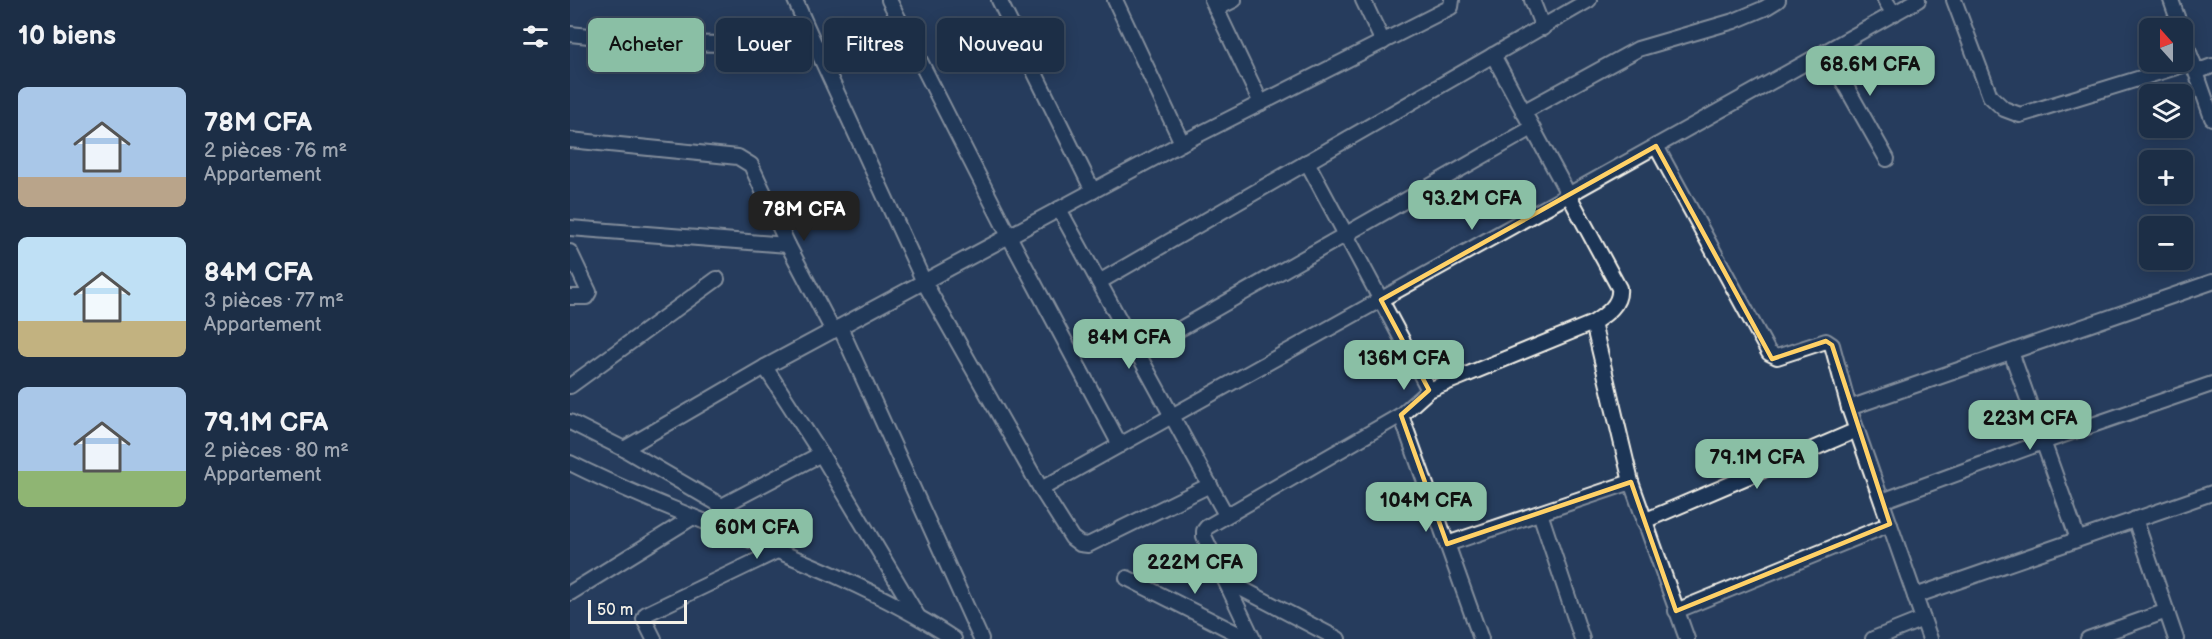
<!DOCTYPE html>
<html lang="fr">
<head>
<meta charset="utf-8">
<style>
	body { margin:0; font-family:"Balsamiq Sans",sans-serif; background:#293a51; color:#f1f3f6; height:100vh; display:flex; flex-direction:column; font-size:22px; white-space:nowrap }
	* { box-sizing:border-box; margin:0 }
	p { font-size:20px; color:#a0a8b3 }
	.icon { flex:none; width:33px; height:33px; fill:none; stroke:currentColor; stroke-width:2; stroke-linecap:round; stroke-linejoin:round }
	.map { position:relative; flex:1; overflow:hidden }
	.details { display:flex; flex-direction:column; background:#1c2e46; width:570px }
	.details>* { flex:none }
	.hud { position:absolute; left:18px; top:18px; width:570px; height:54px; display:flex; gap:12px }
	.needle { width:39px; rotate:339deg }
	.fabs { position:absolute; left:1569px; top:18px; display:grid; gap:12px }
	.fabs a { display:grid; place-items:center; width:54px; height:54px; border-radius:9px; background:#1c2e46; box-shadow:0 3px 15px #0003,0 0 0 2px #3a4a5f; font-size:30px }
	.scale { position:absolute; left:18px; bottom:15px; width:99px; box-sizing:border-box; padding-left:6px; border:3px solid #f4f1e8; border-top:0; font-size:16px; line-height:21px; white-space:nowrap; color:#f4f1e8; -webkit-text-stroke:4px #1d3557; paint-order:stroke }
	.price { position:absolute; translate:-50% -51px; padding:0 14px; border-radius:12px; background:#8abfa5; color:#111; font-size:20px; line-height:39px; filter:drop-shadow(0 2px 3px #0008) }
	.price::after { content:''; position:absolute; left:50%; top:36px; width:18px; height:14px; margin-left:-9px; background:inherit; clip-path:polygon(0 0,100% 0,50% 100%) }
	.price.selected { background:#222; color:#fff }
	ul { padding:0; list-style:none }
	li { display:flex; align-items:center; gap:18px; height:150px; padding:0 18px }
	li span { display:grid; place-items:center; flex:none; width:168px; height:120px; border-radius:9px; color:#555 }
	li>.icon { margin-inline-start:auto }
	span .icon { width:72px; height:72px; fill:#fffc; stroke-width:1 }
	li b { font-size:26px }
	h2 { display:flex; justify-content:space-between; align-items:center; height:72px; padding:0 18px; font-size:26px }
	.pill { padding:0 21px; border-radius:9px; background:#1c2e46; box-shadow:0 3px 15px #0003,0 0 0 2px #3a4a5f; font-size:21px; line-height:54px }
	.pill.selected { background:#8abfa5; color:#111 }
	main { display:flex; flex:1; min-height:0 }
	.map>svg:first-child { display:block }
</style>
</head>
<body>
<main>
<section class="details">
<h2>10 biens<svg class="icon" aria-label="filters" viewBox="0 0 24 24"><path d="M4 7h16M4 17h16"/><circle cx="9" cy="7" r="2"/><circle cx="15" cy="17" r="2"/></svg></h2>
<ul>
<li><span style="background:linear-gradient(#a9c7e8 75%,#b9a48a 0)"><svg class="icon" aria-label="home" viewBox="0 0 24 24"><path d="M3 11l9-7 9 7M6 9v11h12V9"/></svg></span><div><b>78M CFA</b><p>2 pièces · 76 m²</p><p>Appartement</p></div></li>
<li><span style="background:linear-gradient(#bfe0f5 70%,#c2b280 0)"><svg class="icon" aria-label="home" viewBox="0 0 24 24"><path d="M3 11l9-7 9 7M6 9v11h12V9"/></svg></span><div><b>84M CFA</b><p>3 pièces · 77 m²</p><p>Appartement</p></div></li>
<li><span style="background:linear-gradient(#a9c7e8 70%,#8fb573 0)"><svg class="icon" aria-label="home" viewBox="0 0 24 24"><path d="M3 11l9-7 9 7M6 9v11h12V9"/></svg></span><div><b>79.1M CFA</b><p>2 pièces · 80 m²</p><p>Appartement</p></div></li>
</ul>
</section>
<div class="map">
<svg width="1642" height="639" viewBox="0 0 1642 639">
	<rect width="100%" height="100%" fill="#263d5d"/>
	<filter id="ink" filterUnits="userSpaceOnUse"><feTurbulence type="fractalNoise" baseFrequency=".0167" numOctaves="2"/><feDisplacementMap in="SourceGraphic" scale="12" xChannelSelector="R" yChannelSelector="G"/><feConvolveMatrix kernelMatrix="1 2 1 2 8 2 1 2 1" color-interpolation-filters="sRGB"/></filter>
	<g filter="url(#ink)">
		<g fill="none" stroke-linecap="round" stroke-linejoin="round">
			<defs>
				<g id="street">
					<path d="M225,0L245,45"/>
					<path d="M319,0L439,236L550,445"/>
					<path d="M429,0L523,191"/>
					<path d="M545,0L612,143"/>
					<path d="M642,0L691,103"/>
					<path d="M793,0L813,42"/>
					<path d="M962,0L973,28"/>
					<path d="M1315,0L1324,14"/>
					<path d="M1384,0L1420,96L1434,109L1450,115L1623,62"/>
					<path d="M1601,0L1611,28"/>
					<path d="M646,9L664,0"/>
					<path d="M1612,32L1642,118"/>
					<path d="M0,34L86,43L245,45L354,282L471,489L502,538L510,544L518,545L640,485"/>
					<path d="M1256,51L1317,159"/>
					<path d="M1626,72L1642,66"/>
					<path d="M953,112L1068,49L1164,21L1195,8L1208,0"/>
					<path d="M0,140L168,157L181,165L218,245L263,331"/>
					<path d="M1086,146L1199,353L1207,357L1256,341L1262,345L1279,408L1360,639"/>
					<path d="M737,162L859,390"/>
					<path d="M489,209L656,515"/>
					<path d="M0,228L218,245"/>
					<path d="M0,252L19,292L16,297H0"/>
					<path d="M529,282L1019,0"/>
					<path d="M1023,323L1061,482L1117,639"/>
					<path d="M270,327L411,639"/>
					<path d="M1441,352L1508,539"/>
					<path d="M568,353L962,128"/>
					<path d="M195,367L251,454L347,615"/>
					<path d="M0,386L147,279"/>
					<path d="M1279,408L1642,282"/>
					<path d="M831,415L911,639"/>
					<path d="M0,422L54,449L152,506L207,551L76,614L74,619L84,639"/>
					<path d="M54,449L195,367L612,143L881,7L882,0"/>
					<path d="M0,463C126,526 266,562 384,639"/>
					<path d="M471,489L1348,0"/>
					<path d="M1312,501L1473,442L1642,384"/>
					<path d="M152,506L251,454"/>
					<path d="M970,513L1012,639"/>
					<path d="M1565,519L1606,639"/>
					<path d="M1074,521L1287,430"/>
					<path d="M877,544L1061,482"/>
					<path d="M557,578L678,639"/>
					<path d="M655,580L768,639"/>
					<path d="M0,593L123,517"/>
					<path d="M1345,596L1642,493"/>
					<path d="M1106,611L1320,524"/>
					<path d="M683,639L634,536V531L637,527L831,415L859,390L1023,323C1035,315 1051,305 1049,288L923,55"/>
					<path d="M1303,639L1353,619"/>
					<path d="M1518,639L1597,611"/>
				</g>
			</defs>
			<!-- street casing -->
			<use href="#street" stroke="#f4f1e8" stroke-width="18"/>
			<!-- street -->
			<use href="#street" stroke="#1d3557" stroke-width="14"/>
		</g>
	</g>
	<!-- marked area -->
	<path d="M0 0H1642V639H0ZM1086,146L1202,359L1256,341L1262,345L1320,524L1106,611L1061,482L877,544L831,415L859,390L811,300Z" fill="#263d5d" fill-opacity=".55" fill-rule="evenodd"/>
	<path fill="none" stroke="#ffd166" stroke-width="4.5" stroke-linejoin="round" d="M1086,146L1202,359L1256,341L1262,345L1320,524L1106,611L1061,482L877,544L831,415L859,390L811,300Z"/>
</svg>
<div class="fabs">
<a><svg class="needle" viewBox="-14 -14 28 28"><path d="M0-13l5 13h-10z" fill="#e53935"/><path d="M0 13l5-13h-10z" fill="#a0a8b3"/></svg></a>
<a><svg class="icon" aria-label="layers" viewBox="0 0 24 24"><path d="M12 4l9 5-9 5-9-5zM3 14l9 5 9-5"/></svg></a>
<a>+</a>
<a>−</a>
</div>
<div class="scale">50 m</div>
<b class="price" style="left:1300px;top:97px">68.6M CFA</b>
<b class="price" style="left:902px;top:231px">93.2M CFA</b>
<b class="price selected" style="left:234px;top:242px">78M CFA</b>
<b class="price" style="left:559px;top:370px">84M CFA</b>
<b class="price" style="left:834px;top:391px">136M CFA</b>
<b class="price" style="left:1460px;top:451px">223M CFA</b>
<b class="price" style="left:1187px;top:490px">79.1M CFA</b>
<b class="price" style="left:856px;top:533px">104M CFA</b>
<b class="price" style="left:187px;top:560px">60M CFA</b>
<b class="price" style="left:625px;top:595px">222M CFA</b>
<div class="hud">
<a class="pill selected">Acheter</a>
<a class="pill">Louer</a>
<a class="pill">Filtres</a>
<a class="pill">Nouveau</a>
</div>
</div>
</main>
</body>
</html>
